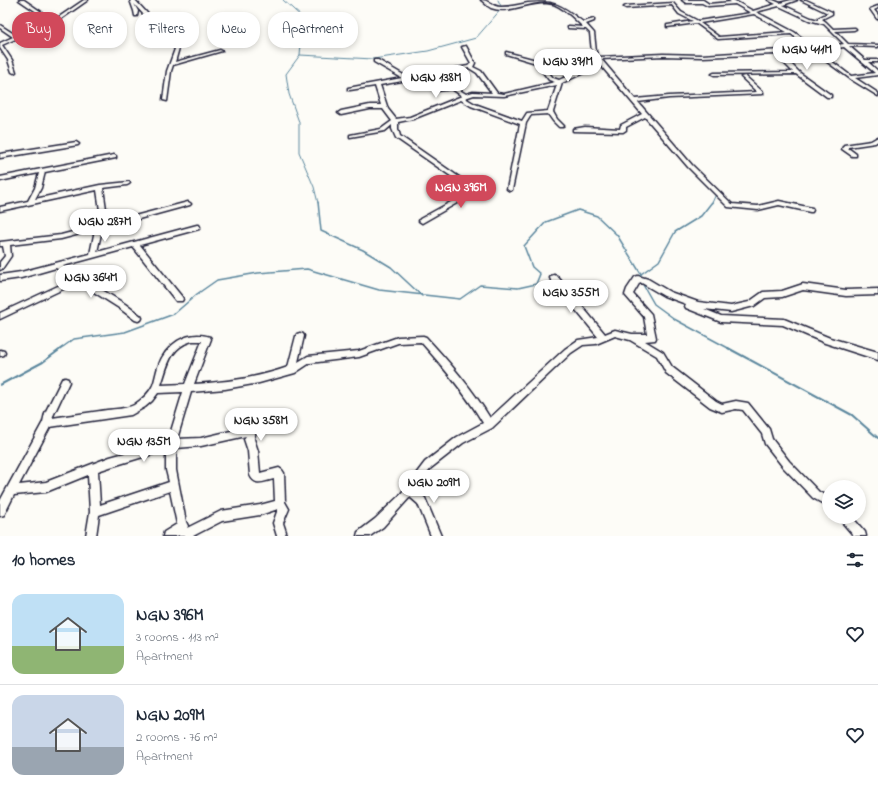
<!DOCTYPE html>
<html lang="en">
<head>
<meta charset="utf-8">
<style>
	body { margin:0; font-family:"Indie Flower",sans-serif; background:#f2f2f3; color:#1f2937; height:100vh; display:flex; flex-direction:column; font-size:15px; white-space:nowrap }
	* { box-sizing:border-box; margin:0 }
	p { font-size:13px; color:#747a83 }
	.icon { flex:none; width:22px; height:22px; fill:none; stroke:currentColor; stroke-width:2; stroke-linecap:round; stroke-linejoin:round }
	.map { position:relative; height:536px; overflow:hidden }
	.details { display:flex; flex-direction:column; background:#fff; flex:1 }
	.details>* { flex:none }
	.top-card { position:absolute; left:12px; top:12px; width:400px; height:36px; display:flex; gap:8px }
	.controls { position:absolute; left:822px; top:480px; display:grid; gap:8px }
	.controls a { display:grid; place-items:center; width:44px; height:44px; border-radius:50%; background:#fff; box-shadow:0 2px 6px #0003; font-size:20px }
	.price { position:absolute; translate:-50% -34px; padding:0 9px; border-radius:14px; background:#fff; color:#222; font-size:13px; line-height:26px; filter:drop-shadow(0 1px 2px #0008) }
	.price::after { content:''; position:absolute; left:50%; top:24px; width:12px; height:9px; margin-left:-6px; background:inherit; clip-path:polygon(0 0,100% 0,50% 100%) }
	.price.active { background:#d1495b; color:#fff }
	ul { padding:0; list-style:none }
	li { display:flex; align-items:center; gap:12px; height:100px; padding:0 12px }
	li+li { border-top:1px solid #e0e1e3 }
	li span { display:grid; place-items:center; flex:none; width:112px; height:80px; border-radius:12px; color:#555 }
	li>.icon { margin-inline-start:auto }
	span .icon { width:48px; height:48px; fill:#fffc; stroke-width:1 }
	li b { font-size:17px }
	h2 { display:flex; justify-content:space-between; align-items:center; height:48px; padding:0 12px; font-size:17px }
	.pill { padding:0 14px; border-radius:16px; background:#fff; box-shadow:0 2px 6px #0003; font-size:14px; line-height:36px }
	.pill.active { background:#d1495b; color:#fff }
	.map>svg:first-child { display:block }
</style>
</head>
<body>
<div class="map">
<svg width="878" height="536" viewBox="0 0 878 536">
	<rect width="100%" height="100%" fill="#fdfcf7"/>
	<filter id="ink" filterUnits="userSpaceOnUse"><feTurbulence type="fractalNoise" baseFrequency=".025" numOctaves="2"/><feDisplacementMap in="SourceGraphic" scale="8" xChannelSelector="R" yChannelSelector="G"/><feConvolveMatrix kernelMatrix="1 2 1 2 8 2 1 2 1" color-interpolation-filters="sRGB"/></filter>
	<g filter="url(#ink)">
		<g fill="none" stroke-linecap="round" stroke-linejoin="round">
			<!-- stream-far2 -->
			<g stroke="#5a869d" stroke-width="1">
				<path d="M283,0L303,18L300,55L286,74L289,94L299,122V152L314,187L318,203"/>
				<path d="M300,55L373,59L428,51L476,38L502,8L498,0"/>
				<path d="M712,203L716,194"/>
			</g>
			<!-- stream-far1 -->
			<g stroke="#5a869d" stroke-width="1.5">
				<path d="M318,202L321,231L363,250L391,267L422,296"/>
				<path d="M641,274L659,261L675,232L701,216L712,202"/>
				<path d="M642,283L654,304L676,320L730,349"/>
				<path d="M60,349L74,339L125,332L174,314L197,294L217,280L258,273L307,269L379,290L460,299L480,285L518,288L536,284L540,274L532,267L524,246L546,222L578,210L597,216L617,235L641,274L640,278"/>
			</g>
			<!-- stream -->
			<g stroke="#5a869d" stroke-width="2">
				<path d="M728,348L852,415L878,438"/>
				<path d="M0,385L43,362L62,348"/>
			</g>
			<defs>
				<g id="minor">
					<path d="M19,0H24L53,20L59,17L84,0H88L61,19L2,45L12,60L16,72L14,73L12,72L8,60L0,48V43L13,37L0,28V25L17,36L50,21Z"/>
					<path d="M130,0H135L179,48L175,62L220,50L222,51L173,65L171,71L167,101L163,100L167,71L175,49L134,4L138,11L137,16H135L134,11Z"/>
					<path d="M481,0C489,0 492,7 501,7C510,7 519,5 528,3C556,0 563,7 583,22L594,19V21L586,24L594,33L596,52L599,57L663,54L702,55L811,48L791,34L718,39L696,23L667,27V25H668L693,21L679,14L672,5L626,8L624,7L626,6L673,3L681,12L698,21L751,13L735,4L708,6L702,3H686L682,0H703L709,4L731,2L728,0H733L753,11L776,4L768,0H773L780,3L791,0H797L783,5L811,18L818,20V18L828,13L801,0H806L832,12V14L822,19L826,22L833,29L855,28L856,29L854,30L835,31L848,44L878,45V47L849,46L865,60H878V62H868L878,71V75L855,78L878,93V96L852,80L812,51L780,53L800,73L831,95V97H827L796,74L714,75L712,74L714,73L793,72L775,54L702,57L663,56L601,59L635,99L669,96L757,92L741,77L745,76L763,92V94L669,98L638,102L692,165L732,204L758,206L779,201L812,208L813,210L812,212H810L779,205L758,210L728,207L688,167L645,117L626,127V130L623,132L573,131V129L585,127L620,129L621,125L642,114L597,61L588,71L562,83L553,112L557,119L564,126L563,127H559L553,121L548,114L531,115L526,123L512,190L510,191L507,189L520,124L471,106L461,100L413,119L398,122V129L400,136L469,184L474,190L471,195L422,223L419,221L420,219L467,193L468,190L465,186L396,138L392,129V125L385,131L350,137V135L381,129L392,121L383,109H370L341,115L338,113L341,111L370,105H381L375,86L350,90H348V88L402,78L374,62V60H378L407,77L468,66L471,63L462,47L466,46L475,63L473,67L481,71L497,93L504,94L555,82L549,80L536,63L506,54V52L540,61L553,78L559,80L584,69L593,59L595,58L592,52L590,33L586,29L568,28V26H569L583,27C574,18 562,6 550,3C530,0 510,15 491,8C487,6 484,2 481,0ZM779,6L809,20L824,24L844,44L816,48L794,32L756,12ZM754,14L787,32L719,37L700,23ZM844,47L875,73L851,76L818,51ZM469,68L477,73L492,93L473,92L466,94L453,86C439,88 433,90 423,77ZM419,78L424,85L436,91L452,89L462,96L410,117L396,119L388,109L380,85ZM557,85L548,111L527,113L522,121L475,104L465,98L474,95L504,96Z"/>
					<path d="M878,6V8L874,10L878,15V19H877L870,9Z"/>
					<path d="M878,137V141L875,143L848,147V148L856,154V156H852L842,149L844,145L871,141Z"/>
					<path d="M76,142L79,144L78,145L0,158V154Z"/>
					<path d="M114,155L116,156V158L45,172L41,188L35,199L100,185L129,182L130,183L129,184L127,185L103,188L108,223L188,202L190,203L191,204L190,205L102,229L97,252L197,225H199L200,227L199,229L140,245L182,297L183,299L182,301H176L133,247L63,266L125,304L141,316L142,318L141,320L138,321L135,320L119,308L78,282L0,319V313L73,279L56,268L21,278L0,281V275L21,272L90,254L95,230L61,239L10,245L11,256L2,269L0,270V262L5,256L3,246H0V242L61,235L102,224L97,190L0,211V207L28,201L35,188L39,173L0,181V177Z"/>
					<path d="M554,275L557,276L605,334L615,330L632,334H647L644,317L625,295L627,289L635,277L638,276L648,279L670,292L698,302L731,306L749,302L763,292L782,291L803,284L846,290L878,289V295L846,296L803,290L782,297L765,298L754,306L731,312L704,309L721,316L784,319L830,338L878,352V360L825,343L783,325L721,322L686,308L685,306L686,304L664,296L640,282L633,294L651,314L656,338L655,340L645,341L663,352L672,367L716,401L722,404L736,401L748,403L769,429L772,439L789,461L819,492L829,497V507L813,498L783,467L765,444L762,434L743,410L736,409L722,412L710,407L666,373L657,356L630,340L615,336L596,344L583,345L571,353L492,428L463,443L431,468L416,489L425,498L441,536H431L418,504L410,497L383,527L370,536H357L358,532L375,519L400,495L425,462L457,437L483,423C466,394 444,368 421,342L398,343L359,357L310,363L295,373L259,383L225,389L191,392L177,439L201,438L252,426L255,427L256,430L254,439L258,451L260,473L279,468L282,470L284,473L285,502L289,509L283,523L286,532L284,536H277L273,523L278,509L260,515L222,521L193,536H179V535L177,536H163L164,532L177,524L170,491L99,515L96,536H86L90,512L88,475L46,492L14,495L4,515L0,516V501L43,422L45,413L62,379L65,378L68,379L69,382L52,418C70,415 89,413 107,410C115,409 126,409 134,405C141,400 149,394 153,385C155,380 156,373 158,367C165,346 186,329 210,337L211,339L194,384C226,382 258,378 288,367L296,336L297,334L300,333L303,334L304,336L298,362L308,356L359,351L398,337L423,336L426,337C449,362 472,388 490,418L565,349L578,340L598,337L551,280L550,278L551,276ZM192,341H202L185,384L161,385C168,366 169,348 192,341ZM183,392L168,441L110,457L46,482L19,485L50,427L131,415L145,407L152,401L158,393ZM246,436L244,439L248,451L250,475C255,487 264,481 274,479L275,501L260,505L221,511L187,528L188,526L186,522L176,470V448L201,446ZM166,450V470L169,482L100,505L98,471L110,467Z"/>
					<path d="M0,350L4,351L5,353L4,355L0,356Z"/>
					<path d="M840,517H852L865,532L866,536H854L841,521Z"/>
				</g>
			</defs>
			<!-- minor casing -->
			<use href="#minor" stroke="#22223b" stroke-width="3"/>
			<!-- minor -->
			<use href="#minor" fill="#fdfcf7" fill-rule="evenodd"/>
		</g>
	</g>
</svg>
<div class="controls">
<a><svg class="icon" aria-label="layers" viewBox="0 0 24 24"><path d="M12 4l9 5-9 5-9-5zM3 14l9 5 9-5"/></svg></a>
</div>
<b class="price" style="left:807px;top:71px">NGN 411M</b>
<b class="price" style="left:568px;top:83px">NGN 391M</b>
<b class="price" style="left:436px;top:99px">NGN 138M</b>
<b class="price active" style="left:461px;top:209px">NGN 396M</b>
<b class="price" style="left:105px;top:243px">NGN 287M</b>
<b class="price" style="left:91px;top:299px">NGN 364M</b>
<b class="price" style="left:571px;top:314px">NGN 355M</b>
<b class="price" style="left:261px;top:442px">NGN 358M</b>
<b class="price" style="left:144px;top:463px">NGN 135M</b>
<b class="price" style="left:434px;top:504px">NGN 209M</b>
<div class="top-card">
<a class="pill active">Buy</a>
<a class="pill">Rent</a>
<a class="pill">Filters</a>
<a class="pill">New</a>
<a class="pill">Apartment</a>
</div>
</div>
<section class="details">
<h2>10 homes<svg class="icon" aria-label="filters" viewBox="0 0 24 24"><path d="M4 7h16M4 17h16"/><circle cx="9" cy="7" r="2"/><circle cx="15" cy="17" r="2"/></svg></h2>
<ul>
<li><span style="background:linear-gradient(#bfe0f5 65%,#8fb573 0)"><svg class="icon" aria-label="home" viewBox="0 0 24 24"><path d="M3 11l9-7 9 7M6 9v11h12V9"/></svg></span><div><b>NGN 396M</b><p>3 rooms · 113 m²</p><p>Apartment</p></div><svg class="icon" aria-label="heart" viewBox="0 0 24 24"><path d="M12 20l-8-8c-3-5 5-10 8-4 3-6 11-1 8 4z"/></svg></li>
<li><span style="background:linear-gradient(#c9d6e8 65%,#9aa5b1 0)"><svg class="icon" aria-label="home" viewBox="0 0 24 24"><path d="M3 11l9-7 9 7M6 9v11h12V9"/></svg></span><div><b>NGN 209M</b><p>2 rooms · 76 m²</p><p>Apartment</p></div><svg class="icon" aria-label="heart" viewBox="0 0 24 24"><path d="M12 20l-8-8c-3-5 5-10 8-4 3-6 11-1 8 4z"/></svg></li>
</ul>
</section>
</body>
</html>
